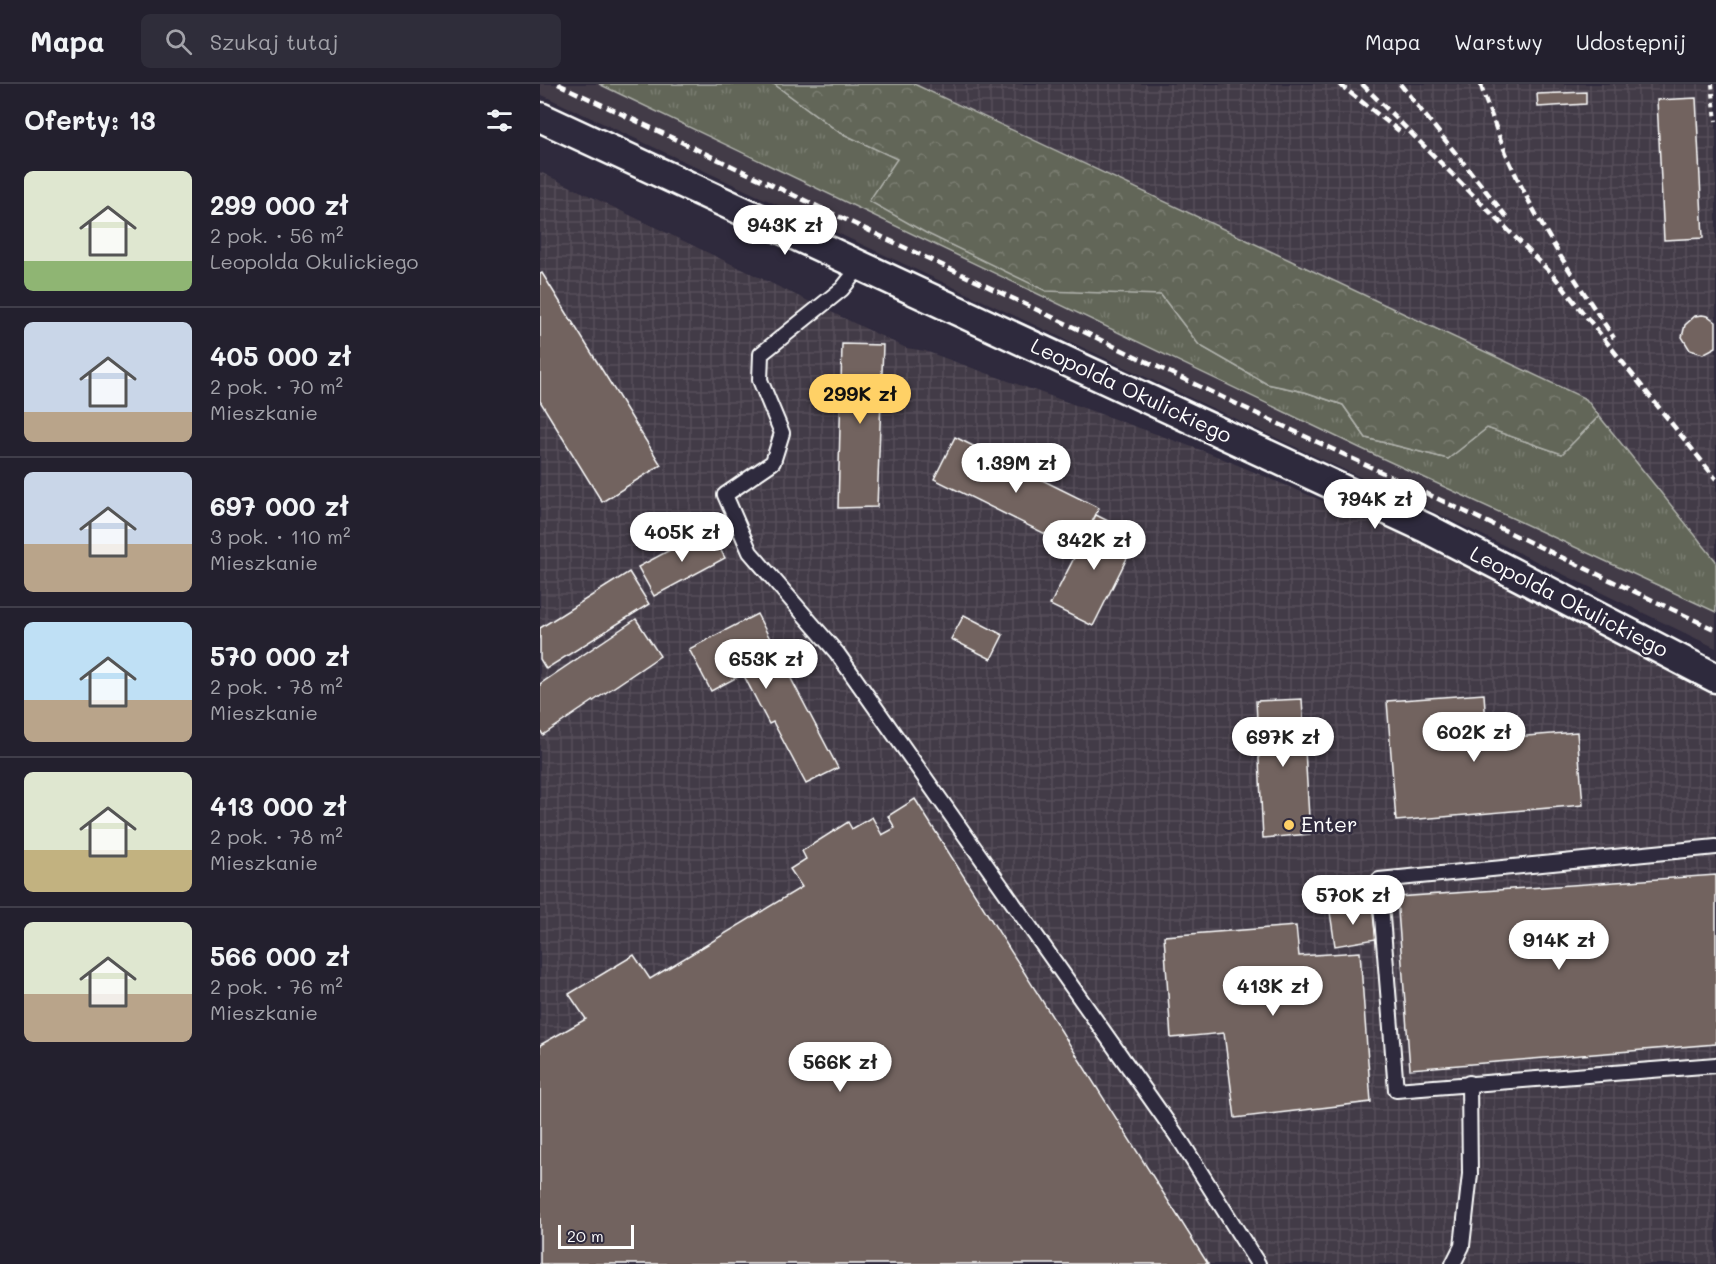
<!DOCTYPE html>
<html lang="pl">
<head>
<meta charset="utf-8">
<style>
	body { margin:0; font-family:Mali,sans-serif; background:#2f2d3a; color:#f1f3f6; height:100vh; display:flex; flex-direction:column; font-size:22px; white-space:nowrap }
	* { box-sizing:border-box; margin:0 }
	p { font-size:20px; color:#a3a3aa }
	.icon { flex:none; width:33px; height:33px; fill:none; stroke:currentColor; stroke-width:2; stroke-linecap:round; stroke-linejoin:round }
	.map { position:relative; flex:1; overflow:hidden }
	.side { display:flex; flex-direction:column; background:#23202e; width:540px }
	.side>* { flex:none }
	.scale { position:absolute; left:18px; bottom:15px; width:76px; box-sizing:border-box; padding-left:6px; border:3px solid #fff; border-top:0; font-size:16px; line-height:21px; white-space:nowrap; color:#fff; -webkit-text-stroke:4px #2f2a3d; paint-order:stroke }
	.price { position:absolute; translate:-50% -51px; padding:0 14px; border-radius:21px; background:#fff; color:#222; font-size:20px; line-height:39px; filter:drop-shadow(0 2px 3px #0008) }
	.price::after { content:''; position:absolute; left:50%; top:36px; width:18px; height:14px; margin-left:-9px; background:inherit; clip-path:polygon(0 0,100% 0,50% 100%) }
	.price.selected { background:#ffd166; color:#111 }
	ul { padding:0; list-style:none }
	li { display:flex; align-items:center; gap:18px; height:150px; padding:0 24px }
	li+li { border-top:2px solid #403e4a }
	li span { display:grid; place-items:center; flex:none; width:168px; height:120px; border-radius:9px; color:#555 }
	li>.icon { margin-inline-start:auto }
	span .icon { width:72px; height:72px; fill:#fffc; stroke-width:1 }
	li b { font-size:26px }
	h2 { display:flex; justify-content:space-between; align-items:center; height:72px; padding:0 24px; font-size:26px }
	header { display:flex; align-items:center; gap:36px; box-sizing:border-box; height:84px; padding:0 30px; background:#23202e; border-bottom:2px solid #403e4a }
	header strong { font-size:28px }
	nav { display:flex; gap:33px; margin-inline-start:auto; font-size:21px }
	.search { width:420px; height:54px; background:#2f2d3a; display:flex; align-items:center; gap:15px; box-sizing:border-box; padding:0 21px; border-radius:9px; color:#a3a3aa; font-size:22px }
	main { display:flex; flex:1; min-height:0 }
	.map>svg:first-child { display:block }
</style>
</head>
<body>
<header>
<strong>Mapa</strong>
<div class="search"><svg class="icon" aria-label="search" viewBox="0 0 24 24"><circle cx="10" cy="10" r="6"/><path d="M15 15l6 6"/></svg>Szukaj tutaj</div>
<nav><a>Mapa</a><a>Warstwy</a><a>Udostępnij</a></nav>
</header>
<main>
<section class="side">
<h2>Oferty: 13<svg class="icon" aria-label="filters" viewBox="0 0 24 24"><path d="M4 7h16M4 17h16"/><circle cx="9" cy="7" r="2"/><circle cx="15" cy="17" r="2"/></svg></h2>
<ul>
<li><span style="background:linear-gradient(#dfe7d0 75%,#8fb573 0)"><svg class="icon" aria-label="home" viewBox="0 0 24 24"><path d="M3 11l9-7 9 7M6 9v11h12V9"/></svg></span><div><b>299 000 zł</b><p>2 pok. · 56 m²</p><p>Leopolda Okulickiego</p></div></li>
<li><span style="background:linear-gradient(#c9d6e8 75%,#b9a48a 0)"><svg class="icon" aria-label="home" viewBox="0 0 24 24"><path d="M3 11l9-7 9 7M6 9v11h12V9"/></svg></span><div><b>405 000 zł</b><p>2 pok. · 70 m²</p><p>Mieszkanie</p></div></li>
<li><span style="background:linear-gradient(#c9d6e8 60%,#b9a48a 0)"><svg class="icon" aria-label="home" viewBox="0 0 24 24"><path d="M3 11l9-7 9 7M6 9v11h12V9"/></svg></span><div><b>697 000 zł</b><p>3 pok. · 110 m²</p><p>Mieszkanie</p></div></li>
<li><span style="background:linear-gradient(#bfe0f5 65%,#b9a48a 0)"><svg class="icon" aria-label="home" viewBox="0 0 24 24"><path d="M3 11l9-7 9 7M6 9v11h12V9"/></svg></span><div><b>570 000 zł</b><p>2 pok. · 78 m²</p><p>Mieszkanie</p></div></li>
<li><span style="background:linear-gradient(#dfe7d0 65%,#c2b280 0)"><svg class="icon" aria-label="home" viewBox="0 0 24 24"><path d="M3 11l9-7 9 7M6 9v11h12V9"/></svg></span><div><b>413 000 zł</b><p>2 pok. · 78 m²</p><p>Mieszkanie</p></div></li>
<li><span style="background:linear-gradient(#dfe7d0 60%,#b9a48a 0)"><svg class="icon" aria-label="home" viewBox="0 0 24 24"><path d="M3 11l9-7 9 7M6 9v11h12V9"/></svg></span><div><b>566 000 zł</b><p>2 pok. · 76 m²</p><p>Mieszkanie</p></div></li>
</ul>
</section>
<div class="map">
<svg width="1176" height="1180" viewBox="0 0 1176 1180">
	<defs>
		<pattern id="industrial-grid" width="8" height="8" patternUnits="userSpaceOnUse" patternTransform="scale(1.5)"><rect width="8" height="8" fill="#433b47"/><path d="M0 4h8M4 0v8" fill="none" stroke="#564f59"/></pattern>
		<pattern id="grass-tufts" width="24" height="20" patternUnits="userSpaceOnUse" patternTransform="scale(1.5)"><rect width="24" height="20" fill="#626658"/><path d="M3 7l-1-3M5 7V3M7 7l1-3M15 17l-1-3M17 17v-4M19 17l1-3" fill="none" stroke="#7a7d71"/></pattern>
		<pattern id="forest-crowns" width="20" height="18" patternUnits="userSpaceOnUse" patternTransform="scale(1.5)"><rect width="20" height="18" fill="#626658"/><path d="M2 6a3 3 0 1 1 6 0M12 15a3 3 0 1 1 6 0" fill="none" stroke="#7a7d71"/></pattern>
	</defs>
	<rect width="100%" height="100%" fill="#2f2a3d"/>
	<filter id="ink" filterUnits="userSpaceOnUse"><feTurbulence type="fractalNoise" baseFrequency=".0167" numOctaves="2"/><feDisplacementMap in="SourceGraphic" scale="12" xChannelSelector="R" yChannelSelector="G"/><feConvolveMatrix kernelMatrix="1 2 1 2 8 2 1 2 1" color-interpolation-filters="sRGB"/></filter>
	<g filter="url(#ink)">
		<!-- built -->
		<path fill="#433b47" d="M0,0H59L820,364L1176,528V564L882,422L0,10Z"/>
		<!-- industrial -->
		<g fill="url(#industrial-grid)">
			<path d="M375,0H1176V477L1046,315Z"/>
			<path d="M0,88L366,264L385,267L669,369L889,462L1100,570L1176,604V1180H0Z"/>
		</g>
		<!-- grass -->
		<path fill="url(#grass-tufts)" stroke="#b0b2ac" stroke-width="1.5" d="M59,0H234L299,48L358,75L330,117L621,211L659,261L727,300L765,308L803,321L826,354L908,375L947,344L1022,370L1059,332L1176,477V528L820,364Z"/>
		<!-- forest -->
		<path fill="url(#forest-crowns)" stroke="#b0b2ac" stroke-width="1.5" d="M234,0H374L1046,315L1059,332L1022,370L947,344L908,375L826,354L803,321L765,308L727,300L659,261L621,211L506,207L386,149L329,117L357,75L299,48Z"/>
		<!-- building -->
		<g fill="#72635f" stroke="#fff" stroke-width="1.5">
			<path d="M1046,8V20L998,23L997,10Z"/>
			<path d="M1156,14L1163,154L1124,156L1117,16Z"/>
			<path d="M2,189L121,381L62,418L0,317V190Z"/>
			<path d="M1162,231L1168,232L1176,238V263L1163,270L1150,266L1142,253L1145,241L1155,232Z"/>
			<path d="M302,260L343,261L337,423L298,424Z"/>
			<path d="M415,353L559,424L538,466L394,395Z"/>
			<path d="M556,431L598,452L553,542L510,521Z"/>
			<path d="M169,445L185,474L114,512L98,483Z"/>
			<path d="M89,488L109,520L6,585L0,575V544Z"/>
			<path d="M217,530L298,684L266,700L233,638L229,640L203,590L171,607L149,565Z"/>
			<path d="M424,531L463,551L451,575L411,555Z"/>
			<path d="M96,535L120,572L3,651L0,646V600Z"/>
			<path d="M944,610L947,655L1037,648L1043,721L856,737L847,617Z"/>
			<path d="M762,615L770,750L723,754L716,617Z"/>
			<path d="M375,715L668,1180H0V961L46,935L29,910L94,871L110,895L262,803L250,785L266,775L262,767L308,738L312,745L332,733L342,751L355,744L348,732Z"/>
			<path d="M1176,791V960L870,985L857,813Z"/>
			<path d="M832,822L836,855L795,862L790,828Z"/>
			<path d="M756,842L759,872L820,868L831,1018L695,1034L684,949L631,954L624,852Z"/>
		</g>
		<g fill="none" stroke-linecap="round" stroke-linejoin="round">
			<defs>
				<g id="lane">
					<path d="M321,181L302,205L221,270L220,296L242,349L233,378L185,411L210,468L297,569L642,1059L718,1180"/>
					<path d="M1176,763L839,796L856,1006L1176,981"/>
					<path d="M913,1180L922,1162L930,1090L929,999"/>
				</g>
				<path id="street" d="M0,33L886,444L1176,594"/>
			</defs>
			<!-- lane casing -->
			<use href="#lane" stroke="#fff" stroke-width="18"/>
			<!-- street casing -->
			<use href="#street" stroke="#fff" stroke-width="33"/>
			<!-- path -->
			<path stroke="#fff" stroke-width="4" stroke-dasharray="4.5 4.5" stroke-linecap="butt" d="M1172,0L1176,37"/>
			<!-- lane -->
			<use href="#lane" stroke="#2f2a3d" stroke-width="14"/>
			<!-- street -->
			<use href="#street" stroke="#2f2a3d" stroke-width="28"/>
			<!-- rail -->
			<g stroke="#fff" stroke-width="4.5" stroke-dasharray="9 4.5" stroke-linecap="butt">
				<path d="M18,0L1176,546"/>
				<path d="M799,0L863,50"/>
				<path d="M822,0L1013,191L1176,395"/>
				<path d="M860,0L970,137"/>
				<path d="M941,0C944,15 951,29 956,44C984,120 1029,187 1074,254"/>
			</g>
		</g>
	</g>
	<!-- markers -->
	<circle fill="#ffd166" stroke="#2f2a3d" stroke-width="2" cx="749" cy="741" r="6"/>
	<g text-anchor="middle" stroke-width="5" stroke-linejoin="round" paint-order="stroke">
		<!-- street labels -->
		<g font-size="21" fill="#fff" stroke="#2f2a3d">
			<text transform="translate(591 307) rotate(25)" y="7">Leopolda Okulickiego</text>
			<text transform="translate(1029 518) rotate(27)" y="7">Leopolda Okulickiego</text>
		</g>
		<!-- poi labels -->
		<g font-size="21" fill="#fff" stroke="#2f2a3d" text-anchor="start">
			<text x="761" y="748">Enter</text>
		</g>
	</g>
</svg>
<div class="scale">20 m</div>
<b class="price" style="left:245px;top:172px">943K zł</b>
<b class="price selected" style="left:320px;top:341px">299K zł</b>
<b class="price" style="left:476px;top:410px">1.39M zł</b>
<b class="price" style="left:835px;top:446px">794K zł</b>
<b class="price" style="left:142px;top:479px">405K zł</b>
<b class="price" style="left:554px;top:487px">342K zł</b>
<b class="price" style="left:226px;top:606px">653K zł</b>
<b class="price" style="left:934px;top:679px">602K zł</b>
<b class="price" style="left:743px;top:684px">697K zł</b>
<b class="price" style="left:813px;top:842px">570K zł</b>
<b class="price" style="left:1019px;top:887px">914K zł</b>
<b class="price" style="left:733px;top:933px">413K zł</b>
<b class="price" style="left:300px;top:1009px">566K zł</b>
</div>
</main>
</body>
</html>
